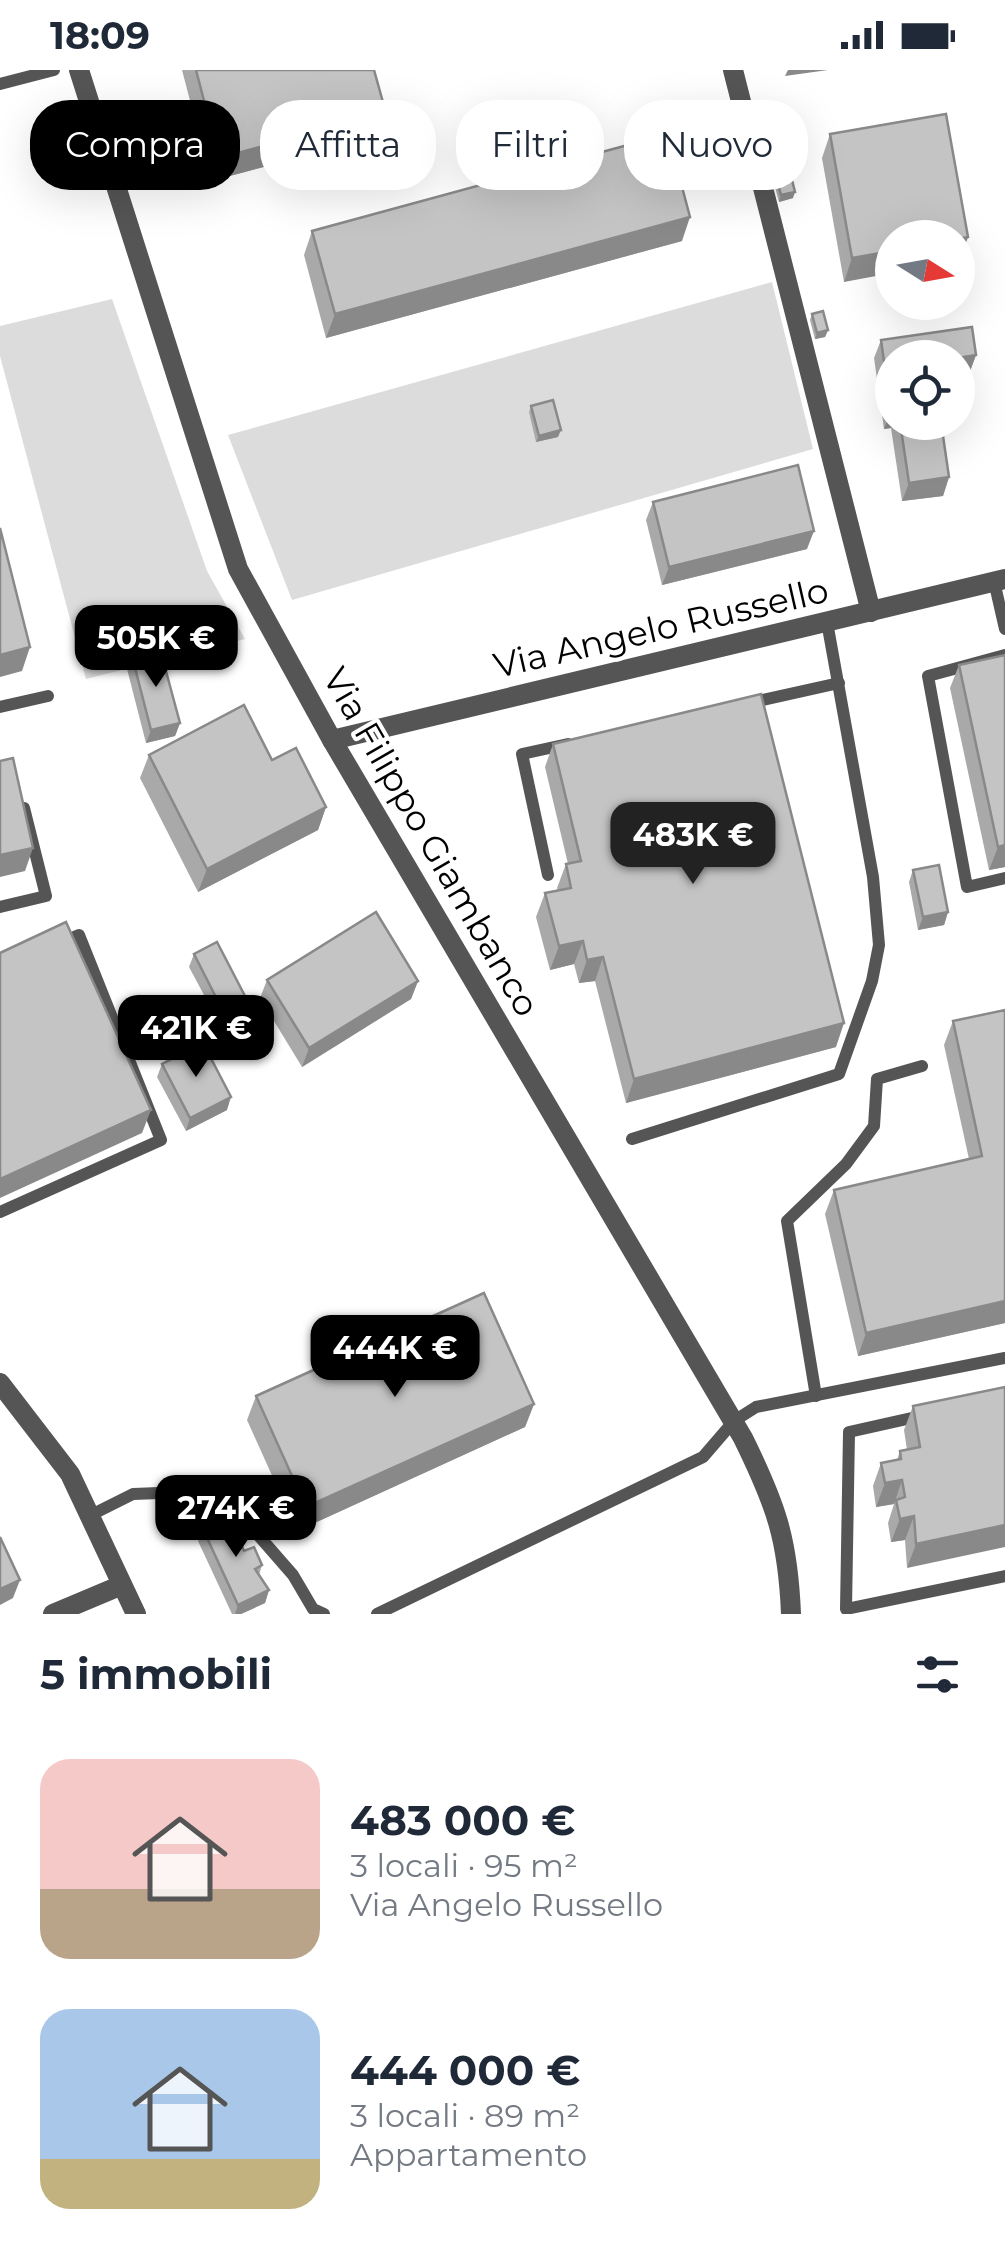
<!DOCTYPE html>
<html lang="it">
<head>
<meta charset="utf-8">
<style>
	body { margin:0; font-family:Montserrat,sans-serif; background:#f2f2f3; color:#1f2937; height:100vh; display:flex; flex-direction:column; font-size:38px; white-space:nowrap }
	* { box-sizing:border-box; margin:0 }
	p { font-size:32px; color:#747a83 }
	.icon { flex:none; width:55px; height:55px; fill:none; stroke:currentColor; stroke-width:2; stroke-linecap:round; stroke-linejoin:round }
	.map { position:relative; height:1544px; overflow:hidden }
	.details { display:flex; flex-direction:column; background:#fff; flex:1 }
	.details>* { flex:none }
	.banner { position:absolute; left:30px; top:30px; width:945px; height:90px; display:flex; gap:20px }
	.needle { width:65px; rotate:101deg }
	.tools { position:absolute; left:875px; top:150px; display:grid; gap:20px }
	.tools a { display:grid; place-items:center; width:100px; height:100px; border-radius:50%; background:#fff; box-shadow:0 10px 40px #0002; font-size:50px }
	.price { position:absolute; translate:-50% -85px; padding:0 22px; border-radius:20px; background:#000; color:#fff; font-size:32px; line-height:65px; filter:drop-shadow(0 2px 5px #0008) }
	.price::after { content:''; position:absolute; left:50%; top:60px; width:30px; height:22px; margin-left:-15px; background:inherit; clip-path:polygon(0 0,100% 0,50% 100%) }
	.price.active { background:#222; color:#fff }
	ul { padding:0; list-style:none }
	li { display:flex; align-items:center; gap:30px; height:250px; padding:0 40px }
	li span { display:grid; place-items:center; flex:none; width:280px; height:200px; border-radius:30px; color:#555 }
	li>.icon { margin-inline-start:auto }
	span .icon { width:120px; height:120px; fill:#fffc; stroke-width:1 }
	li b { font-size:42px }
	h2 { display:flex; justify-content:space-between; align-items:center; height:120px; padding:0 40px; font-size:42px }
	.pill { padding:0 35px; border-radius:40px; background:#fff; box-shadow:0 10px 40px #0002; font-size:35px; line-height:90px }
	.pill.active { background:#000; color:#fff }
	.status { display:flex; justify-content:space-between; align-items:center; height:70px; padding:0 50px; background:#fff; direction:ltr }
	.status svg { height:28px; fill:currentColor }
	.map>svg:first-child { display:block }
</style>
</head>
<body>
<div class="status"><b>18:09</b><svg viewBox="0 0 49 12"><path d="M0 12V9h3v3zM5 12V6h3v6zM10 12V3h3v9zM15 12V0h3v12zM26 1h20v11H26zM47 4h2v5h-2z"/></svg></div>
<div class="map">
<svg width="1005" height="1544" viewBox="0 0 1005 1544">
	<rect width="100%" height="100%" fill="#fff"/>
	<!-- green -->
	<g fill="#dcdcdc">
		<path d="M772,212L813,379L292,530L228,365Z"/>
		<path d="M112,229L207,501L245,569L86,609L0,286V256Z"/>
	</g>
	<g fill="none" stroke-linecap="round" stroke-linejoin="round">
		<!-- service -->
		<g stroke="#555" stroke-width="12">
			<path d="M0,14L54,0"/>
			<path d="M994,511L1005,559"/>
			<path d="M1005,585L928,606L967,817L1005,808"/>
			<path d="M749,633L839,613"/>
			<path d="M0,637L48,626"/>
			<path d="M548,805L522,684L568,674"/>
			<path d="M0,837L46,826L24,738"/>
			<path d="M632,1069L839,1004L872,911L879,875L873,807L827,552"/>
			<path d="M0,1142L161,1070L79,865L58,874"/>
			<path d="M816,1326L787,1151L846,1094L874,1056L877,1009L922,996"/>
			<path d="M925,1345L849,1362L846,1539L1005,1506"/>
			<path d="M89,1446L133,1424L185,1422L231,1434L293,1505L313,1539L324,1544"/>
			<path d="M377,1544L703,1387L734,1351L756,1337L1005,1288"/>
		</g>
		<!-- minor -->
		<g stroke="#555" stroke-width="20">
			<path d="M79,0L238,499L332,670L743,1368C776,1435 788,1469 791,1544"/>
			<path d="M733,0L871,542"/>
			<path d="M332,670L1005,509"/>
			<path d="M53,1544L122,1515"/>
		</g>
		<!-- tertiary -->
		<path stroke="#555" stroke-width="20" d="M0,1313L70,1404L136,1544"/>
	</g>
	<!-- wall -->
	<g fill="#a9a9a9">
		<path d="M182,0H374L377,67L211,111Z"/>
		<path d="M830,64L968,167L959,191H958V168L844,212L822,88Z"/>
		<path d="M774,99L793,128L779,132L772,106Z"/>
		<path d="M312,161L682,171L326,268L304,185Z"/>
		<path d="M812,244L828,260L825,267L815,269L810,250Z"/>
		<path d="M881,270L976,285L969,304L892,288V352H941L949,407L943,426L902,431L891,358L884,359L874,288Z"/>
		<path d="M531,336L558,367L536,372L529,342Z"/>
		<path d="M653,432L807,479L662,515L646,450Z"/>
		<path d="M1005,585V797L989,800L950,618L959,595Z"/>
		<path d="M132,586L180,653L175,666L146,673L127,599Z"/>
		<path d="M553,674L836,977L626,1033L595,911L579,913L574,894L550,900L536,847L545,823L558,821L557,818L566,794H568L545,697Z"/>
		<path d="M149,685L272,690L326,737L318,760L198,822L140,708Z"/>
		<path d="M913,800L948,842L944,855L918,860L909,812Z"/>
		<path d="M194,884L242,941L219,953L189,897Z"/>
		<path d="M267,910L418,911L411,929L302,997L260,928Z"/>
		<path d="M1005,940V1253L858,1286L825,1144L834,1120L969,1089L944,975L953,951Z"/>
		<path d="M162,994L227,1040L186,1061L157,1007Z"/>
		<path d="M1005,1317L907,1498L905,1470L891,1472L888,1453L894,1434L876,1437L873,1416L881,1393L897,1390L900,1381L907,1380L904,1360L913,1336Z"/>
		<path d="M256,1326L534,1334L525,1357L297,1461L247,1350Z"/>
		<path d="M203,1459L242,1462L239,1470L244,1481L262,1495L259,1505L269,1520L265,1533L241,1544H232L198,1471Z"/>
	</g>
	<!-- shaded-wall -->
	<g fill="#898989">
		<path d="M788,0H828L785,6Z"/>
		<path d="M386,43L377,67L211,111L219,88Z"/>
		<path d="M795,122L793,128L779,132L781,125Z"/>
		<path d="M690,147L682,171L326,268L335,244Z"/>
		<path d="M968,167L959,191H958V169Z"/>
		<path d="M892,181V203L844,212L852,188Z"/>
		<path d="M828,260L825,267L815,269L817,263Z"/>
		<path d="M976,285L969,304L958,305V288Z"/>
		<path d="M891,341H892L893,352L891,358L884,359Z"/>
		<path d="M561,360L558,367L536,372L539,366Z"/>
		<path d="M949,407L943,426L902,431L909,413Z"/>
		<path d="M814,461L807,479L662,515L669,497Z"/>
		<path d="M30,577L22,601L0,607V585Z"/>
		<path d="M180,653L175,666L146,673L151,660Z"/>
		<path d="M326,737L318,760L198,822L207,799Z"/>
		<path d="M1005,775V797L989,800L998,777Z"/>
		<path d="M33,778L25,801L0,807V785Z"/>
		<path d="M948,842L944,855L918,860L923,847Z"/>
		<path d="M583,871L574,894L550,900L559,876Z"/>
		<path d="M603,887L595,911L579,913L587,890Z"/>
		<path d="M418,911L411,929L302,997L309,978Z"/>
		<path d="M246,928L242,941L219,953L223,941Z"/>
		<path d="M844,953L836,977L626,1033L634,1009Z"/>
		<path d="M231,1027L227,1040L186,1061L190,1048Z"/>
		<path d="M151,1040L142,1063L0,1128V1109Z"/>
		<path d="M1005,1231V1253L858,1286L866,1263Z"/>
		<path d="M534,1334L525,1357L297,1461L306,1437Z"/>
		<path d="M902,1410L894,1434L876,1437L885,1413Z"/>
		<path d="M914,1446L905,1470L891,1472L900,1449Z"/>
		<path d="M1005,1455V1477L907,1498L916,1474Z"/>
		<path d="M20,1510L13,1528L0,1535V1519Z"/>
		<path d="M269,1520L265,1533L241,1544H235L238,1535Z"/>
	</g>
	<!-- building -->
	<g fill="#c4c4c4" stroke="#898989" stroke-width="2.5">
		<path d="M196,0H374L386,43L219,88Z"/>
		<path d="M946,44L968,167L958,169V168H892V181L852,188L830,64Z"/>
		<path d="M668,64L690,147L335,244L312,161Z"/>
		<path d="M786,86L795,122L781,125L774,99Z"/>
		<path d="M823,241L828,260L817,263L812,244Z"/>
		<path d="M972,257L976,285L958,288H892V341H891L881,270Z"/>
		<path d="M553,330L561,360L539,366L531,336Z"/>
		<path d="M900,352H941L949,407L909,413Z"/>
		<path d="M798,395L814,461L669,497L653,432Z"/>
		<path d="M0,458L30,577L0,585Z"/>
		<path d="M160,579L180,653L151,660L132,586Z"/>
		<path d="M1005,585V775L998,777L959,595Z"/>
		<path d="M761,624L844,953L634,1009L603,887L587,890L583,871L559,876L545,823L571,818L566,794L581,791L553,674Z"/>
		<path d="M244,635L272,690L296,678L326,737L207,799L149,685Z"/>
		<path d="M13,688L33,778L0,785V691Z"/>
		<path d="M939,795L948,842L923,847L913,800Z"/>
		<path d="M376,842L418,911L309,978L267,910Z"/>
		<path d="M66,852L151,1040L0,1109V883Z"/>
		<path d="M217,872L246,928L223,941L194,884Z"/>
		<path d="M1005,940V1231L866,1263L834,1120L982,1086L953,951Z"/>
		<path d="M203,973L231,1027L190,1048L162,994Z"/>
		<path d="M484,1223L534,1334L306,1437L256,1326Z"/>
		<path d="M1005,1317V1455L916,1474L914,1446L900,1449L896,1430L905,1427L902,1410L885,1413L881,1393L901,1389L900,1381L920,1377L913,1336Z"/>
		<path d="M234,1445L242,1462L237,1465L244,1481L254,1477L262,1495L255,1499L269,1520L238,1535L203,1459Z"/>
		<path d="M0,1467L20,1510L0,1519Z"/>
	</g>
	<g text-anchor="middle" stroke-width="8" stroke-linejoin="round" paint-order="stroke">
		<!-- street labels -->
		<g font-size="35" fill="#000" stroke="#fff">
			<text transform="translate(661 558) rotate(-13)" y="12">Via Angelo Russello</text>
			<text transform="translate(431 772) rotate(60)" y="12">Via Filippo Giambanco</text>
		</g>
	</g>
</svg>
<div class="tools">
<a><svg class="needle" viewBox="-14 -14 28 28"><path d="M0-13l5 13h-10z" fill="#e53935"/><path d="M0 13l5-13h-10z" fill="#747a83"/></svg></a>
<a><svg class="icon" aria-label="locate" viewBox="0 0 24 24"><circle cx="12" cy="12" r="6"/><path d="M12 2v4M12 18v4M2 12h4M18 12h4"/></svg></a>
</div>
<b class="price" style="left:156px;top:620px">505K €</b>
<b class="price active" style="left:693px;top:817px">483K €</b>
<b class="price" style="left:196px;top:1010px">421K €</b>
<b class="price" style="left:395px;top:1330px">444K €</b>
<b class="price" style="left:236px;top:1490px">274K €</b>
<div class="banner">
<a class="pill active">Compra</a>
<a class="pill">Affitta</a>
<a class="pill">Filtri</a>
<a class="pill">Nuovo</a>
</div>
</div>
<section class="details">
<h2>5 immobili<svg class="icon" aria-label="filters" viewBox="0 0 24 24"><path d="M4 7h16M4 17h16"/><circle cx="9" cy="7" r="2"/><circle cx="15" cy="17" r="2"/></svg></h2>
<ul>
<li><span style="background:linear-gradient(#f6c9c9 65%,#b9a48a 0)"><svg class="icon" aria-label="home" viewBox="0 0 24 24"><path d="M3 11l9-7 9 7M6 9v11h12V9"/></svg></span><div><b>483 000 €</b><p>3 locali · 95 m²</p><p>Via Angelo Russello</p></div></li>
<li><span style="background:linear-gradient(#a9c7e8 75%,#c2b280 0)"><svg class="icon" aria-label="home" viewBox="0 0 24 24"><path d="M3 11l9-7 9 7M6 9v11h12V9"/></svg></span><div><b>444 000 €</b><p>3 locali · 89 m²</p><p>Appartamento</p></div></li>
</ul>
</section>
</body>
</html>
